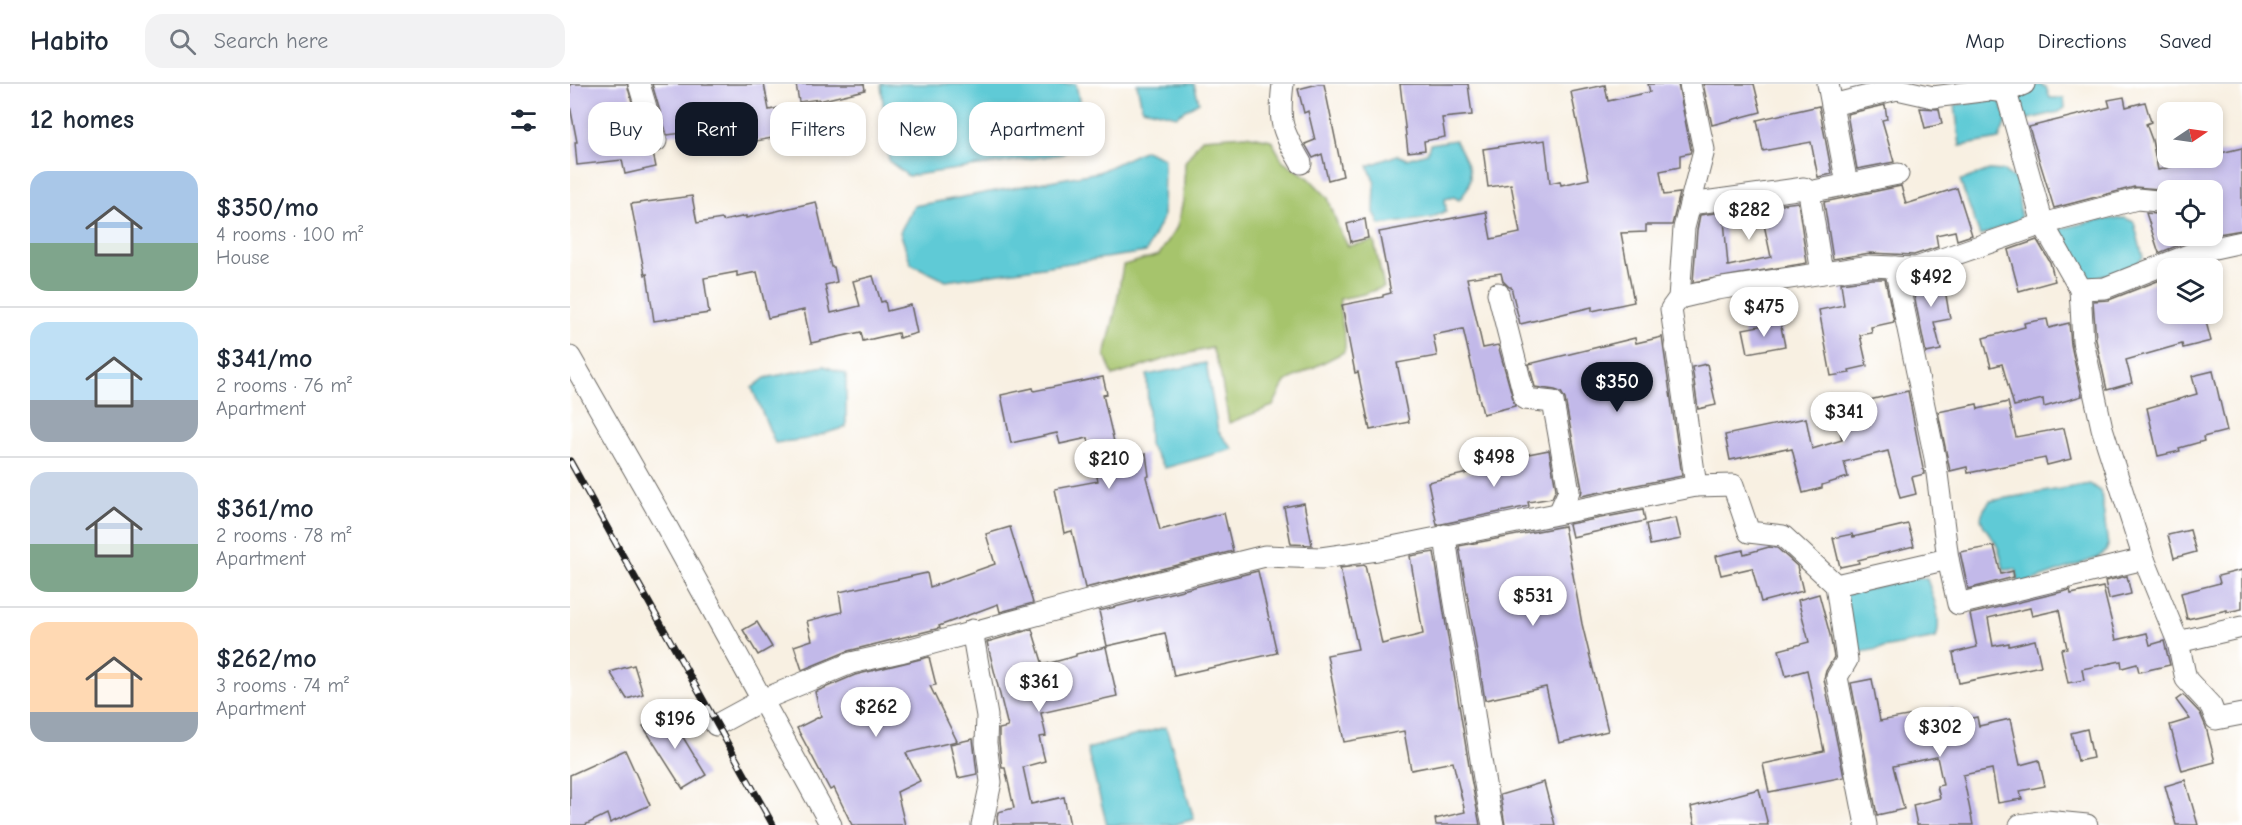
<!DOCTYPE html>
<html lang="en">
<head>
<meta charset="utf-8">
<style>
	body { margin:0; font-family:"Comic Neue",sans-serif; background:#f2f2f3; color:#1f2937; height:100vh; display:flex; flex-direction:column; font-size:22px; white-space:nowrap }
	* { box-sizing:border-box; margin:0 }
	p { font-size:20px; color:#747a83 }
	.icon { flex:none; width:33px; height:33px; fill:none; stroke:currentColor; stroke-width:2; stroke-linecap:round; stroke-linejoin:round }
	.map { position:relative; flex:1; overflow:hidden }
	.details { display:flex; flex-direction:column; background:#fff; width:570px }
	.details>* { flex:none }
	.banner { position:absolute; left:18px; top:18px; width:570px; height:54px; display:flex; gap:12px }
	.needle { width:39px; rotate:77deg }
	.controls { position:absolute; left:1587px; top:18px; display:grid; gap:12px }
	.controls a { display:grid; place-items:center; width:66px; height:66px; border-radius:12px; background:#fff; box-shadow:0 3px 9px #0003; font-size:30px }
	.price { position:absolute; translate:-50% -51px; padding:0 14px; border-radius:21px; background:#fff; color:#222; font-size:20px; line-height:39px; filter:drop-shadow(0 2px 3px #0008) }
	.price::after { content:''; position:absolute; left:50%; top:36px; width:18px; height:14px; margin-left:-9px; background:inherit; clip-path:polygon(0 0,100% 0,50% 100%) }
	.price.current { background:#111827; color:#fff }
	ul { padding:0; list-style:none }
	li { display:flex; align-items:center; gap:18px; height:150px; padding:0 30px }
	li+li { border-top:2px solid #e0e1e3 }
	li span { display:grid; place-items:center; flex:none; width:168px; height:120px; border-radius:18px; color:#555 }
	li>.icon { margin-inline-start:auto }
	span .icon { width:72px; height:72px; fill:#fffc; stroke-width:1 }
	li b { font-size:26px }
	h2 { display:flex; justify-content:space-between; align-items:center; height:72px; padding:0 30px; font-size:26px }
	.tag { padding:0 21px; border-radius:18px; background:#fff; box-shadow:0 3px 9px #0003; font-size:21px; line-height:54px }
	.tag.current { background:#111827; color:#fff }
	header { display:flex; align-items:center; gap:36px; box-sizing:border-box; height:84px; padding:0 30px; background:#fff; border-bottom:2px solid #e0e1e3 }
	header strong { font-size:28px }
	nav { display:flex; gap:33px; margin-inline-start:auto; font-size:21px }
	.search { width:420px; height:54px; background:#f2f2f3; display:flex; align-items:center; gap:15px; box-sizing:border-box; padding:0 21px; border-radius:18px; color:#747a83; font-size:22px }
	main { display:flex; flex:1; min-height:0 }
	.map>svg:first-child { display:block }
</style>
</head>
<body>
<header>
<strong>Habito</strong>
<div class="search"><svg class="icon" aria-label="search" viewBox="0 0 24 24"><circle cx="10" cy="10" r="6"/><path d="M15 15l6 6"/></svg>Search here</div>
<nav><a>Map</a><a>Directions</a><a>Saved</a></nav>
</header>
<main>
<section class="details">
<h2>12 homes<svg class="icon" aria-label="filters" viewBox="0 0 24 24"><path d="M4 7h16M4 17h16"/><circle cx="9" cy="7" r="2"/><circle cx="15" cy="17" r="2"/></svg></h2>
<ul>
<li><span style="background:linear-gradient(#a9c7e8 60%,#7fa58c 0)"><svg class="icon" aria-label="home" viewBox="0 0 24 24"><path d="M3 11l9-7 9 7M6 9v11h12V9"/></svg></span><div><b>$350/mo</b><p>4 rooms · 100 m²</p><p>House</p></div></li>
<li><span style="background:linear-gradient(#bfe0f5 65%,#9aa5b1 0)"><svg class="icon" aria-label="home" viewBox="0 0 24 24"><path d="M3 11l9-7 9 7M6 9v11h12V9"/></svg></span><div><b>$341/mo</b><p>2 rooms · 76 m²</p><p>Apartment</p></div></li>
<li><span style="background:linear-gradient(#c9d6e8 60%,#7fa58c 0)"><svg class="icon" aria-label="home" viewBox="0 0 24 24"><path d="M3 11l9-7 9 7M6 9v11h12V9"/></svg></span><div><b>$361/mo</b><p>2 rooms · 78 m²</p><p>Apartment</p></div></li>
<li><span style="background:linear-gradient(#ffd9b3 75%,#9aa5b1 0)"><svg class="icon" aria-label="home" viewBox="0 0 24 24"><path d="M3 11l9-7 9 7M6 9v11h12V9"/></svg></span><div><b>$262/mo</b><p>3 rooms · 74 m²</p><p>Apartment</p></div></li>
</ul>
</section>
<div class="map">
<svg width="1672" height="741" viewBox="0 0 1672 741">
	<rect width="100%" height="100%" fill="#fff"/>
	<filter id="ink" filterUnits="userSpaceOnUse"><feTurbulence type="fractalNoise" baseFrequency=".0167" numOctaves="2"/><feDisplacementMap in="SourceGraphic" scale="12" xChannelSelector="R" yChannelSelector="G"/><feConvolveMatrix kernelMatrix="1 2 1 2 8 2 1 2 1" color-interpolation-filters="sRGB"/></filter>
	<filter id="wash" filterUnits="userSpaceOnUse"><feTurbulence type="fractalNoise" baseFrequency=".008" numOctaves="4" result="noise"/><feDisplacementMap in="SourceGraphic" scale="24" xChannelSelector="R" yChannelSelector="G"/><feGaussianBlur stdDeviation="1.35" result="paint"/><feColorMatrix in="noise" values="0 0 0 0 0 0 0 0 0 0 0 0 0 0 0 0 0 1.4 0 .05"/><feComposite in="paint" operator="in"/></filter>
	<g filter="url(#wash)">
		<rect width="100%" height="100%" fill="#f8f0e2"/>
		<!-- green -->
		<path fill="#a6c46c" stroke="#617044" stroke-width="1.5" d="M676,51L701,56L713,77L739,94L758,114L769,145L778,162L804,157L814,203L794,210L770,215C767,234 779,253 774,268L715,298L703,322L659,339L650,287L642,264L601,273L543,292L535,271L545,229L553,181L589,171L607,143L613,117L615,78L632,54Z"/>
		<!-- water -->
		<g fill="#5ecad6" stroke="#3d7379" stroke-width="1.5">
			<path d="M311,0H506L515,47L493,70L338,92L319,77Z"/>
			<path d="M567,0H624L629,18L606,32L572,24Z"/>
			<path d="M1470,1L1476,3L1480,14H1494L1495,24L1489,28L1450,37L1444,11L1462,2Z"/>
			<path d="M1429,15L1437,35L1429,55L1390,62L1385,21Z"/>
			<path d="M885,56C898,78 909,95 889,116L884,113L875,115L876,127L861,134L810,141L804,128L805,99L798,82L827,71L837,75L857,69L860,60Z"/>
			<path d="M575,66L594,74L593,133L576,168L376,197L341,180L330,148L344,122L529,88Z"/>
			<path d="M1419,86L1434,87L1447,97L1451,135L1410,152L1390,97Z"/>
			<path d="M1555,134L1564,138L1573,173L1566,181L1515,198L1491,156L1490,145L1528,136Z"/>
			<path d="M636,279L648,347L663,365L595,384L579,361L577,291Z"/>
			<path d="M254,282L276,290V343L237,355L205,359L182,304L195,294Z"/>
			<path d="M1520,400L1531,408L1538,462L1536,467L1527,474L1449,501L1446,485L1434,486C1432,477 1430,466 1425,458C1414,440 1403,437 1420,417Z"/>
			<path d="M1346,493L1357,495C1363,513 1373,535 1366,554L1287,569L1278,546L1273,511Z"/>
			<path d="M596,643L624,735L603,741H537L517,665Z"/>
		</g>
		<g id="blocks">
			<!-- building -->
			<g fill="#c2b9e9" fill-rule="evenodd">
				<path d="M0,0H57L74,61L78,67L83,69L86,83L55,90L52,76L7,81L5,58H7L0,22Z"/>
				<path d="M82,0H194L199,26L213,23L218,51L159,62L155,44L97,51Z"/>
				<path d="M226,0H294L295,6L249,17V15L229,18Z"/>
				<path d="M748,0H754L773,92L758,96L752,70L743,74L735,60L745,56L738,27L734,29L728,5Z"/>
				<path d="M830,0H898L902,31L872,34L875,53L854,57L855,66L838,68Z"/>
				<path d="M1078,0H1108L1121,66L1120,69L1110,71V83L1090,87L1094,111L1110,109L1102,141H1076V148L1051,149L1064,218L1022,227V223L950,240L941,203H939L933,197L931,189L897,194L913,264L928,261L945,322L913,330L893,245L863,251L867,272L827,279L839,338L800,346L788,288L785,289L772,221L813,213V211L821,209L809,148L916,128L921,155L950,149L941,100L918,103L913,65L975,56L980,99L990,97L991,101L1019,95L1001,8L1035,1L1038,17L1080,8Z"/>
				<path d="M1133,0H1184L1191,28L1142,41Z"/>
				<path d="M1554,13L1556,23L1575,18L1581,38L1576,40L1582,56L1588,86L1635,74H1642V71L1672,64V146L1642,151V106H1603L1564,103L1484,124L1459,43L1540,23L1538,16Z"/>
				<path d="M1315,21L1317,35L1312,36L1324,78L1287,85L1277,30Z"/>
				<path d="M1249,22L1262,90L1248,93L1241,58L1193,67L1187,36Z"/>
				<path d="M1350,24L1369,25L1372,40L1355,44Z"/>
				<path d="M1331,102L1336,120L1387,104L1402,151L1387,156L1385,147L1366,151L1368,163L1344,171L1300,169L1263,175L1254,118Z"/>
				<path d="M122,112L127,139L152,135L153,137L176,132V134L246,118L261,183H264L267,198L255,201L261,229L290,222L283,197L303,192L311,218L315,217L317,227L341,221L347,249L329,254L328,249L293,257L291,248L241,259L234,226L198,234L187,188L167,192V188L134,194L139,229L84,237L77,190L75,191L61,120Z"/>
				<path d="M1228,118L1237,179L1123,198L1127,146L1130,131ZM1192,131L1201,173L1158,182L1154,136Z"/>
				<path d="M1576,129L1598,131V152H1642L1621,156L1589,169Z"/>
				<path d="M795,135L798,154L781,158L777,140Z"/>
				<path d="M1467,156L1480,178L1485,197L1449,207L1438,166Z"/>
				<path d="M1372,188L1380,235L1364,238L1371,266L1356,269L1341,197L1350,196Z"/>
				<path d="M1301,195H1315L1324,238L1301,243L1302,249L1290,251L1297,282L1279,286L1280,289L1261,292L1249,226L1274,221L1271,199Z"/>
				<path d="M1590,196L1598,221V230H1634L1641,257L1613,264L1612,260L1556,276L1562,299L1537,306L1526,256L1523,217L1539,216Z"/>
				<path d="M1477,235L1479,244L1499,239L1501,261L1512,312L1474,323L1473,315L1444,322L1432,280L1421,283L1413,254L1455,243L1454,239Z"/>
				<path d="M1210,238L1215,262L1178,269L1173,245Z"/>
				<path d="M1092,253L1112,392L1011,412L1012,405L995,315L991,308L985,306L965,303L959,280L1065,254L1066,259Z"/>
				<path d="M1137,280L1146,321L1128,325L1122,283Z"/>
				<path d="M1643,287L1657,347L1633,353L1634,357L1609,364L1610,367L1588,372L1577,324L1627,310L1622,292Z"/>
				<path d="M533,293L537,310L533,311L548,375L576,370L579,392L576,393L590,446L654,429L663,467L515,504L502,447L494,449L485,405L528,397L518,354L490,360L487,349L441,359L431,311L463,304L464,307Z"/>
				<path d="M1338,307L1354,390L1342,393L1346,410L1330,414L1318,367L1274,378L1278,393L1252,401V404L1233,409L1222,365L1217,366V364L1160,376L1155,351L1236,334L1242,365L1272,356L1265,324Z"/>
				<path d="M1438,318L1446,353L1494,344L1501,375L1477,381L1475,374L1398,389L1397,383L1380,387L1368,328L1407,320L1408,325Z"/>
				<path d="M979,366L986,405L982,414L958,418L959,422L867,441L858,398L929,382L928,376Z"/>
				<path d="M734,419L742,461L721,460L714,423Z"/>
				<path d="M1073,426L1075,437L1002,453L999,440Z"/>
				<path d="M1106,434L1111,455L1080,461L1076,440Z"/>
				<path d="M1338,440L1344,462L1288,476L1289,479L1270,483L1263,454L1282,450L1283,453Z"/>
				<path d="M994,442L1012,540L1038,647L989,659L976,603L915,616L889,462Z"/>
				<path d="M440,443L463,519L430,528L428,520L369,542L370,544L278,567L232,586L224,562L242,556L237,537L272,528L269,508L357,489L360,503L425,480L416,450Z"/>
				<path d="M1620,446L1626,468L1604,474L1598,451Z"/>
				<path d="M1424,462L1431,490L1443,487L1444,493L1398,505L1390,468Z"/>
				<path d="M1199,463L1207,464L1227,482L1233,507L1191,518L1182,484L1151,491L1146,472L1173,466L1174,470Z"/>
				<path d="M864,468L901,694L910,741H866L865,735L895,728L883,678L841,686L834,647L774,658L757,571L788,565L770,484L795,481L812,560L853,550L840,472Z"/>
				<path d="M1672,486V525L1657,528V526L1617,535L1611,509L1650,499L1648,492Z"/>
				<path d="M688,487L707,569L604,592L595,549L537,562L529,527Z"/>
				<path d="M1557,492L1561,510L1539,515L1535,497Z"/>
				<path d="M1533,503L1546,556L1577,549L1580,561L1594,557L1600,581L1569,588L1567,580L1552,584L1551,577L1512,585L1514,596L1498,599L1491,565L1497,564L1489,526L1462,532L1460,524L1418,534L1423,562L1439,559V562L1465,556L1471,582L1389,599L1383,569L1407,563L1400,530L1500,506L1501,510Z"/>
				<path d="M1249,510L1260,551L1264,573L1256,587L1254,595L1274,693L1199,708L1193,680L1254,667L1237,586L1216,592L1209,566L1239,558L1228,516Z"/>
				<path d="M187,538L202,563L188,571L173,546Z"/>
				<path d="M462,545L473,581L506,572V570L536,563L547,612L471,629L476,652L469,653L475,677L453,683L461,720L494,713L500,741H428L427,734L428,728L444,724L435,684H432L429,658V645L438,643L417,558Z"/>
				<path d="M359,573L366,601L360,602L387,657L336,669L350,697L327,708L335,741H282L264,704L260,706L227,644L251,632L245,608L285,591Z"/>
				<path d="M64,581L73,610L57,615L40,588Z"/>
				<path d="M1302,595L1310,637L1382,624L1385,638L1407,633L1409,642L1440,635L1450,681L1469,676L1475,702L1450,707L1452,715L1428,719L1422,685L1393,691L1403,741H1347L1343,721L1370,714L1367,702L1373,701L1367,673L1323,682L1334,725L1307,731L1281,599Z"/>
				<path d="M1613,611L1630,629L1636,643L1645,678L1612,687L1600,641L1620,635L1606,616Z"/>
				<path d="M97,627L136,691L113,705L73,642Z"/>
				<path d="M1517,645L1523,674L1508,677L1501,649Z"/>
				<path d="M403,655L407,690L388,694L380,660Z"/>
				<path d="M55,666L80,721L40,739L37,730L15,741H0V691Z"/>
				<path d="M1615,696L1628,741H1606L1595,702Z"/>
				<path d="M974,698L985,741H935L930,711Z"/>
				<path d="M1189,705L1198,741H1125L1121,723Z"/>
			</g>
		</g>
	</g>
	<g filter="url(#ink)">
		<use href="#blocks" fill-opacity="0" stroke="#696661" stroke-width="1.5"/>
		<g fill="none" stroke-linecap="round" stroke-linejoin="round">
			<defs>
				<g id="street">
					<path d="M69,0L86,57"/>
					<path d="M713,0C708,39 712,46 731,79"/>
					<path d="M1120,0L1134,66L1114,144L1109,214L1101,225L1126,402"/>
					<path d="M1258,0L1277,100"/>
					<path d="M1454,0L1436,8L1473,140L1510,205L1535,204L1626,168L1672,158"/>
					<path d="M1262,21L1327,5L1363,13L1419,6L1436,8"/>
					<path d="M1120,120L1234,104L1239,108"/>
					<path d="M1325,183L1365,374L1378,475"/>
					<path d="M1252,189L1239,108L1328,90"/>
					<path d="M928,209L955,315L983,318L999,407L989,429"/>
					<path d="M1109,214L1147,205L1300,182L1346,184L1473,140L1567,115L1598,118"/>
					<path d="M0,273L93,436L261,741"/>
					<path d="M875,451C881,504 892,557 901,610C908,654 913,697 923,741"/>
					<path d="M1574,475L1608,558L1616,595L1641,622L1646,635L1672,630"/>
					<path d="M1266,501L1378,475L1388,520L1574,475L1532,344L1513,258L1510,205"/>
					<path d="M402,546L417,632L416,659L421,698L412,741"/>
					<path d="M1608,558L1672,543"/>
					<path d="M146,641L192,616L281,579L330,568L558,506L695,472L751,474L807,466L1126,402L1163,401L1179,448L1213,452L1266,501L1277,576L1267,593L1296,741"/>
					<path d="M1450,741L1476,737L1517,741"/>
				</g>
			</defs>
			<!-- street casing -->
			<use href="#street" stroke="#696661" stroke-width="23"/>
			<!-- street -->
			<use href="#street" stroke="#fff" stroke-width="21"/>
			<defs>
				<path id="rail" d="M0,377L203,741"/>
			</defs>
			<!-- rail casing -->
			<use href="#rail" stroke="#1c1c1c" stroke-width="7"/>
			<!-- rail -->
			<use href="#rail" stroke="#fff" stroke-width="4.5" stroke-dasharray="14" stroke-linecap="butt"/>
		</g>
	</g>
</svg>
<div class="controls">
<a><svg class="needle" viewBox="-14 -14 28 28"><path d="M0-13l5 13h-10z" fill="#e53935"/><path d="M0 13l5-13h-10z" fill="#747a83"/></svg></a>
<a><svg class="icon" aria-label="locate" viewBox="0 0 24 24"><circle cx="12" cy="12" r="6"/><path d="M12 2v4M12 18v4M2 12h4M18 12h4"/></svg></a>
<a><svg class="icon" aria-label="layers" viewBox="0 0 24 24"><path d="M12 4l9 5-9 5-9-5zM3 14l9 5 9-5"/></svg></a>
</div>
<b class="price" style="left:1179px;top:157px">$282</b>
<b class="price" style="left:1361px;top:224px">$492</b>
<b class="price" style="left:1194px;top:254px">$475</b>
<b class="price current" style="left:1047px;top:329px">$350</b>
<b class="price" style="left:1274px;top:359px">$341</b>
<b class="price" style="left:924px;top:404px">$498</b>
<b class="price" style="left:539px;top:406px">$210</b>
<b class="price" style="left:963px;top:543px">$531</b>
<b class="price" style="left:469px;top:629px">$361</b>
<b class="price" style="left:306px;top:654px">$262</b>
<b class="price" style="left:105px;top:666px">$196</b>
<b class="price" style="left:1370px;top:674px">$302</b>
<div class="banner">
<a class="tag">Buy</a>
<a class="tag current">Rent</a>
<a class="tag">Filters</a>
<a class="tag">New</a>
<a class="tag">Apartment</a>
</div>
</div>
</main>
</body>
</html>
